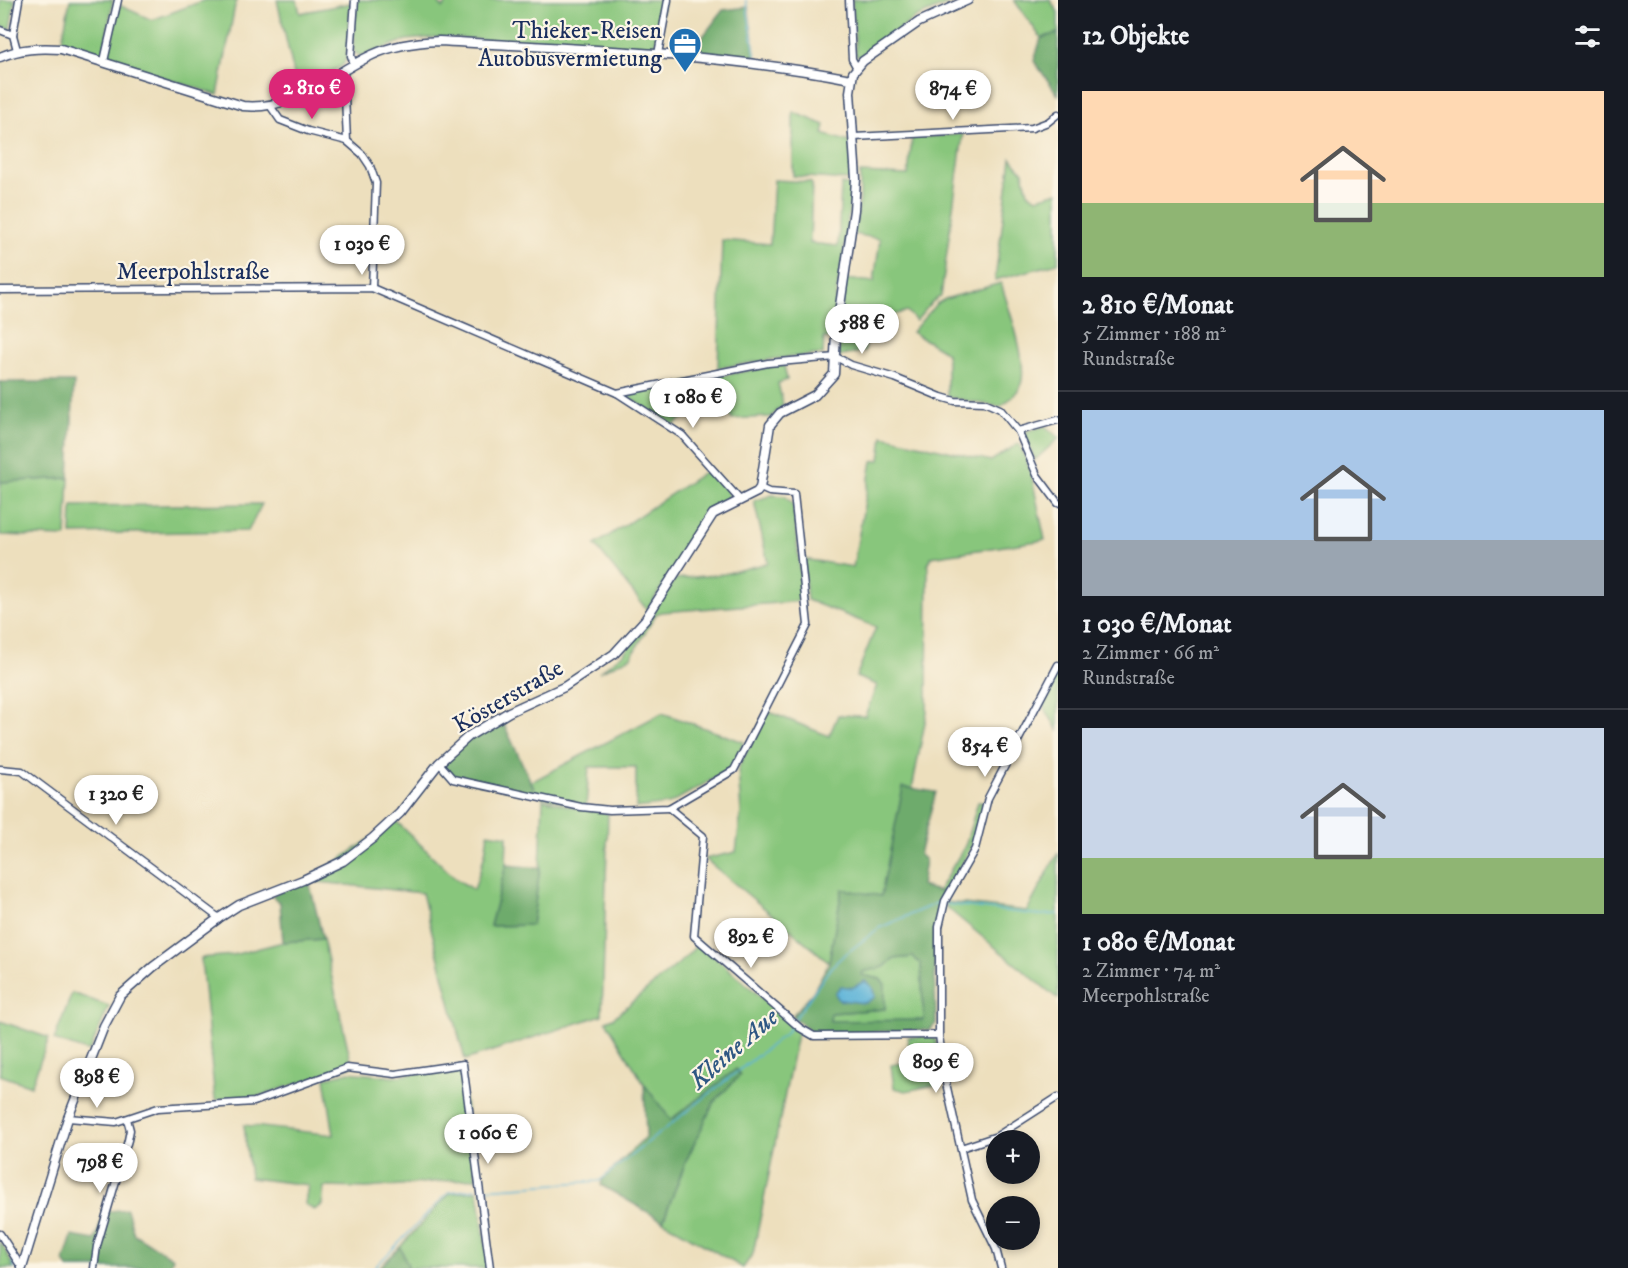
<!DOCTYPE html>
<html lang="de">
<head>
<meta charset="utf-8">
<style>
	body { margin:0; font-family:"IM FELL DW Pica",serif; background:#20242c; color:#f1f3f6; height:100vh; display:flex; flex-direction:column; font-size:22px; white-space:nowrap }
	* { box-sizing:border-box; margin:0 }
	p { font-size:20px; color:#9ea1a6 }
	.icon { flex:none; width:33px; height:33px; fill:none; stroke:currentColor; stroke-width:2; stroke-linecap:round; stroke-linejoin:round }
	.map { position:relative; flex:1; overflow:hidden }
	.details { display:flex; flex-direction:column; background:#171b24; width:570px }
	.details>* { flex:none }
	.fabs { position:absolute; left:986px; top:1130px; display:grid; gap:12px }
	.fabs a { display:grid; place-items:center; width:54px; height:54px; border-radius:50%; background:#171b24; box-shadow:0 3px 9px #0003; font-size:30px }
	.price { position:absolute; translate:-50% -51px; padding:0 14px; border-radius:21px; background:#fff; color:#222; font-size:20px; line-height:39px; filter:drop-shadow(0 2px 3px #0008) }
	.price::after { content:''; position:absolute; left:50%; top:36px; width:18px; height:14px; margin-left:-9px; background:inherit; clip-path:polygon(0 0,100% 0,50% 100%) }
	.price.current { background:#db2777; color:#fff }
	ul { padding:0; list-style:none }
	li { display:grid; align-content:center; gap:12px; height:318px; padding:0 24px }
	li+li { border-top:2px solid #363941 }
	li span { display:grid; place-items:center; height:186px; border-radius:0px; color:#555 }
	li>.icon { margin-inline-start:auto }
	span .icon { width:108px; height:108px; fill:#fffc; stroke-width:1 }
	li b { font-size:26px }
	h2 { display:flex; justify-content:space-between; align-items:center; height:72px; padding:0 24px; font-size:26px }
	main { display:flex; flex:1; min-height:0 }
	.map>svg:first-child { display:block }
</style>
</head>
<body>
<main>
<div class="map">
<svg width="1058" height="1268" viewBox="0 0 1058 1268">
	<rect width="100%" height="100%" fill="#fcf5e5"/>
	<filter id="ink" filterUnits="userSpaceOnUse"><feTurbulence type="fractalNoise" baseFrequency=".0167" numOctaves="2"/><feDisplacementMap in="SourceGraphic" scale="12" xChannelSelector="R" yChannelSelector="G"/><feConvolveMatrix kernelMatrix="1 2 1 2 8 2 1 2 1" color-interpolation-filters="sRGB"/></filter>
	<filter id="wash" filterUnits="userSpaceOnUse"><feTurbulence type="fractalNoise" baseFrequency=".008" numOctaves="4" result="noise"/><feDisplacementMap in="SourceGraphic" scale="24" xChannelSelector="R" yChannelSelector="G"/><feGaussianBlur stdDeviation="1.35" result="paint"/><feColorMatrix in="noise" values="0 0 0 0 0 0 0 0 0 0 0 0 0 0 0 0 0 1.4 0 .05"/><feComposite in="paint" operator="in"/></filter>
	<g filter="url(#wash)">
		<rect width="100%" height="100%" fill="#eddfbd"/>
		<!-- green -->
		<g fill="#88c67c" stroke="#527a6d" stroke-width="1.5">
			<path d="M0,0H15L10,29L0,26Z"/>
			<path d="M70,0H113L103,57L61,46Z"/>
			<path d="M205,0H236L218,95L108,60L119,5L152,20Z"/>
			<path d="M277,0H297L300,13L351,3L346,59L343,65L298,91Z"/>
			<path d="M357,0H436L443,8L449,0H664L654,49L439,37L406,40L362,56L356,54L353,49Z"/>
			<path d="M852,0H958L917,17L860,57L856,55Z"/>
			<path d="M1014,0H1050L1058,12V33L1041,38Z"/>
			<path d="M793,112L825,125L823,134L850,142L852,176L847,180L793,176Z"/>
			<path d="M963,134L941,296L932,302L916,321L907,311L869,322L865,351L839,356V333L845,279L874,282L880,239L854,234L860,200V173L908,175L912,138Z"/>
			<path d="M1011,158L1023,172L1028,193L1037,198L1058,192V263L995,280Z"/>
			<path d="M774,180L810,182L812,184L810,243L838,246L841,184L849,185L851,188C848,239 836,287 830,338H824L823,354L774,359L718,368L722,240L770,244Z"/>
			<path d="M1001,283C1008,307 1030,365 1020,387C1016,395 1007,402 1000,407L947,397V353L912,332L936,304L945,299Z"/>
			<path d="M784,364L787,380L778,383L783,405L771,417L731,419L729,403L709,401L673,425L630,398L629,393Z"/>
			<path d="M1045,426L1058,437V439L1035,460L1025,436L1027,431Z"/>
			<path d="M883,436L991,461L1019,443L1031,473L1045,540L931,557L928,565L927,712L912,789L903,788L881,896L842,890L829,962L705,859L736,852L741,812L738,769L767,711L829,736L838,715L865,716L877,685L856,677L876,627L807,600L803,559L853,567L872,461L880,460Z"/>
			<path d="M709,469L728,491L729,498L711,511L647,610L595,545Z"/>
			<path d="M69,478L66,537L0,535V482Z"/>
			<path d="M772,495L785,496L793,504L803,601L662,612L656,614L631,657L599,672L624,653L675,579L724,574L768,563L754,501Z"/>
			<path d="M262,504L248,531L71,534L72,506Z"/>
			<path d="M1058,671V730L1042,704Z"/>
			<path d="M662,713L744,742L733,768L669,804L636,808V767H589L586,807L537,795L531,782Z"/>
			<path d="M543,799L580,809L608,813L602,1015L465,1060L422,893L309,881L396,821L456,879L474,890L485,854L488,833L507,836L506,865L490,926L532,925L540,868Z"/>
			<path d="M978,802H983L977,831L970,849L945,893L938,891L965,846Z"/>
			<path d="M1058,853V999L946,907V902L1027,911Z"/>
			<path d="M323,939L352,1066L253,1098L215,1100L201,958L233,955L283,942Z"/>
			<path d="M701,945L798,1029L753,1254L743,1268L663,1221L686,1161L714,1102L740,1074L736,1070L670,1120L644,1084L606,1021L613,1018L684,959L695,947Z"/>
			<path d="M913,957L921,964L924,1020L830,1022V1013L885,1009L880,979L861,975L862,972L884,967L893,959Z"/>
			<path d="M72,993L109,1006L90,1050L86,1051L54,1040Z"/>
			<path d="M0,1021L49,1038L31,1086L0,1075Z"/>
			<path d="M908,1037H931L936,1040L940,1084L906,1091L894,1088L891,1065L908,1062Z"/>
			<path d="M452,1067L461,1072L476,1178L368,1188L324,1187L322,1205L314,1210L305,1204L308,1185L250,1178L244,1125L334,1135L325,1078L349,1072L393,1077Z"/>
			<path d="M478,1191L489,1268H409L400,1247L450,1193Z"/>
			<path d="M0,1240L14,1268H0Z"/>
		</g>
		<!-- forest -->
		<g fill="#6eab6c" stroke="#446d65" stroke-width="1.5" fill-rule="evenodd">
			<path d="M748,7L756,60L697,54L698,43L723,10Z"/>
			<path d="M1058,33V95L1034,61L1041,38Z"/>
			<path d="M0,382H74L69,478L0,482Z"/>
			<path d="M501,718L537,795L454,778L441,763L469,737Z"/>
			<path d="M903,787L936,792L919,854L925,860L921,886L945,893L934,931L936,1024L929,1030L814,1034L792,1016L813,992L829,962L842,889L881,896ZM913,957L921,964L924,1020L830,1021L831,1013L885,1009V984L880,979L862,975V972L884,967L893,959Z"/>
			<path d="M506,865L540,868L532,925L490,926Z"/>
			<path d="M309,881L323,939L283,942L280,903L271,895Z"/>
			<path d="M736,1069L740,1075L714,1102L686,1161L663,1221L601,1185L602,1180L646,1136L644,1084L671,1120Z"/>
			<path d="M105,1209L111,1211L127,1209L134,1234L173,1258L169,1268H68L64,1261L72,1236L95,1240Z"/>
			<path d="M400,1247L409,1268H379Z"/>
		</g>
		<!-- water -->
		<path fill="#5bb3d8" stroke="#3b719b" stroke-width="1.5" d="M865,981L872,987L875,997L865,1003L839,1000L835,993L841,986L852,988Z"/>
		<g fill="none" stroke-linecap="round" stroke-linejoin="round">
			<!-- stream -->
			<g stroke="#5bb3d8" stroke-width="1.5">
				<path d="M746,0L756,59"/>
				<path d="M946,904L1039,915L1058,914"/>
				<path d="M794,1020L831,967L843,956L879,928L937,903H941"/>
				<path d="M483,1189L599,1181L786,1033L792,1024"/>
				<path d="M13,1261L15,1268"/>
				<path d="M374,1268L449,1192L476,1189"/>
			</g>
		</g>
	</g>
	<g filter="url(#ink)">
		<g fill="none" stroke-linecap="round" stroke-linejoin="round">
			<defs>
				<g id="street">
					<path d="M849,0L852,59L857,68"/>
					<path d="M0,30L13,35L17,50"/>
					<path d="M13,35L19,0"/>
					<path d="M658,54L668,0"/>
					<path d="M104,61L118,0"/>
					<path d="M354,64L351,56L355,0"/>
					<path d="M342,71L344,74L347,141L362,154L370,166L376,183L372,288"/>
					<path d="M271,107L280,120L308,131L347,141"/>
					<path d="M854,137L1032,128L1048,122L1058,114"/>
					<path d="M0,290L372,288L617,393L682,435L740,500"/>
					<path d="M617,393L768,363L836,357L851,365L895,378L941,397L955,401L984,402L1000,409L1018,431L1037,475L1058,503"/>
					<path d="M1018,431L1058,420"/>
					<path d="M439,763L453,779L581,807L610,810L669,808L734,770L808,625L794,494L769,492L760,488"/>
					<path d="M0,769L22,771L219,918"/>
					<path d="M669,808L703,836L694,936L800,1028L814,1036L939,1035"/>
					<path d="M68,1118L116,1122L158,1108L254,1102L347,1068L395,1074L463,1064L490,1268"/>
					<path d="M961,1148L997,1136L1058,1097"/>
					<path d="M0,1234L22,1268"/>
					<path d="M94,1268L97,1246L128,1140L130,1130L127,1119"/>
					<path d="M1001,1268L996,1249L972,1200L944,1074L939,1035V927L945,901L975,849L988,798L1058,665"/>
				</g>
				<g id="secondary">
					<path d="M0,57C21,48 39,48 61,49L243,106C294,111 329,75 372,55C393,45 416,42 439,41C577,49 715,53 851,79"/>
					<path d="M22,1268L68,1118L104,1026L120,996L153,967L219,918L239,905L303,880L343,861L373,838L400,813L439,763L469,736L509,712L564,687L614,654L645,620L713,514L757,492L760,488L770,425L780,413L815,395L834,374L836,333L854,210L856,179L850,92L853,73L863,61L919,22L968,0"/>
				</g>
			</defs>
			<!-- street casing -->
			<use href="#street" stroke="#3a496c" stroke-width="9"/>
			<!-- secondary casing -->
			<use href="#secondary" stroke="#3a496c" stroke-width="11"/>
			<!-- street -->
			<use href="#street" stroke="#fff" stroke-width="6"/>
			<!-- secondary -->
			<use href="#secondary" stroke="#fff" stroke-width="8"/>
		</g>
	</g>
	<!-- icons -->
	<defs>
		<symbol id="office-pin" viewBox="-11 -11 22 30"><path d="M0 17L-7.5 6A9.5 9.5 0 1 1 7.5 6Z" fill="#1f6fb2" stroke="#fcf5e5"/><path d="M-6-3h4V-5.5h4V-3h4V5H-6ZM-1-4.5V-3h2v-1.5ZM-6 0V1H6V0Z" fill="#fff"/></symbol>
	</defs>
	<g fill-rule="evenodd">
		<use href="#office-pin" x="666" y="25" width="38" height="52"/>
	</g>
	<g text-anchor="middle" stroke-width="4.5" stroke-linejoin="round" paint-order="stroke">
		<!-- poi labels -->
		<g font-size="24" fill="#1b2f5e" stroke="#fcf5e5" text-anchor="end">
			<text x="662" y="38">Thieker-Reisen<tspan x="662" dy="28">Autobusvermietung</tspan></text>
		</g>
		<!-- street labels -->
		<g font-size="24" fill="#1b2f5e" stroke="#fcf5e5">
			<text x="193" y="279">Meerpohlstraße</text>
			<text transform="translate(508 696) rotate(-30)" y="8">Kösterstraße</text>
		</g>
		<!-- water labels -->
		<g font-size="26" font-style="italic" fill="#2e5783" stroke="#fcf5e5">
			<text transform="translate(733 1048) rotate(-41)" y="9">Kleine Aue</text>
		</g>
	</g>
</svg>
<div class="fabs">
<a>+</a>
<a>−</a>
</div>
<b class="price current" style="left:312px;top:120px">2 810 €</b>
<b class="price" style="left:953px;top:121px">874 €</b>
<b class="price" style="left:362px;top:276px">1 030 €</b>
<b class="price" style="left:862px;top:355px">588 €</b>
<b class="price" style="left:693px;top:429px">1 080 €</b>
<b class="price" style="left:985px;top:778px">854 €</b>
<b class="price" style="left:116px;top:826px">1 320 €</b>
<b class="price" style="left:751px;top:969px">892 €</b>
<b class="price" style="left:936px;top:1094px">809 €</b>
<b class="price" style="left:97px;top:1109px">898 €</b>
<b class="price" style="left:488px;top:1165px">1 060 €</b>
<b class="price" style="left:100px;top:1194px">798 €</b>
</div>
<section class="details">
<h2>12 Objekte<svg class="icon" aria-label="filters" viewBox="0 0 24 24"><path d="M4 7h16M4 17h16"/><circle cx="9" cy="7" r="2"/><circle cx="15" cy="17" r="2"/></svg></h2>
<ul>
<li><span style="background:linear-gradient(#ffd9b3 60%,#8fb573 0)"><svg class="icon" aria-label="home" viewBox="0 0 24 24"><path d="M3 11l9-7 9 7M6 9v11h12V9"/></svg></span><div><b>2 810 €/Monat</b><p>5 Zimmer · 188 m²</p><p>Rundstraße</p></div></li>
<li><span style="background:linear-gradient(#a9c7e8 70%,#9aa5b1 0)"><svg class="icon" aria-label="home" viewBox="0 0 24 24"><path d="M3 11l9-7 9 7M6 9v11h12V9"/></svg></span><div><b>1 030 €/Monat</b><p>2 Zimmer · 66 m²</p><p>Rundstraße</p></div></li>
<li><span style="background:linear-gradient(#c9d6e8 70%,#8fb573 0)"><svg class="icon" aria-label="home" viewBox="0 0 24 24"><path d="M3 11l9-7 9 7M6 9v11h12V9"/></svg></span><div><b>1 080 €/Monat</b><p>2 Zimmer · 74 m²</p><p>Meerpohlstraße</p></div></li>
</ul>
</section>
</main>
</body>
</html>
